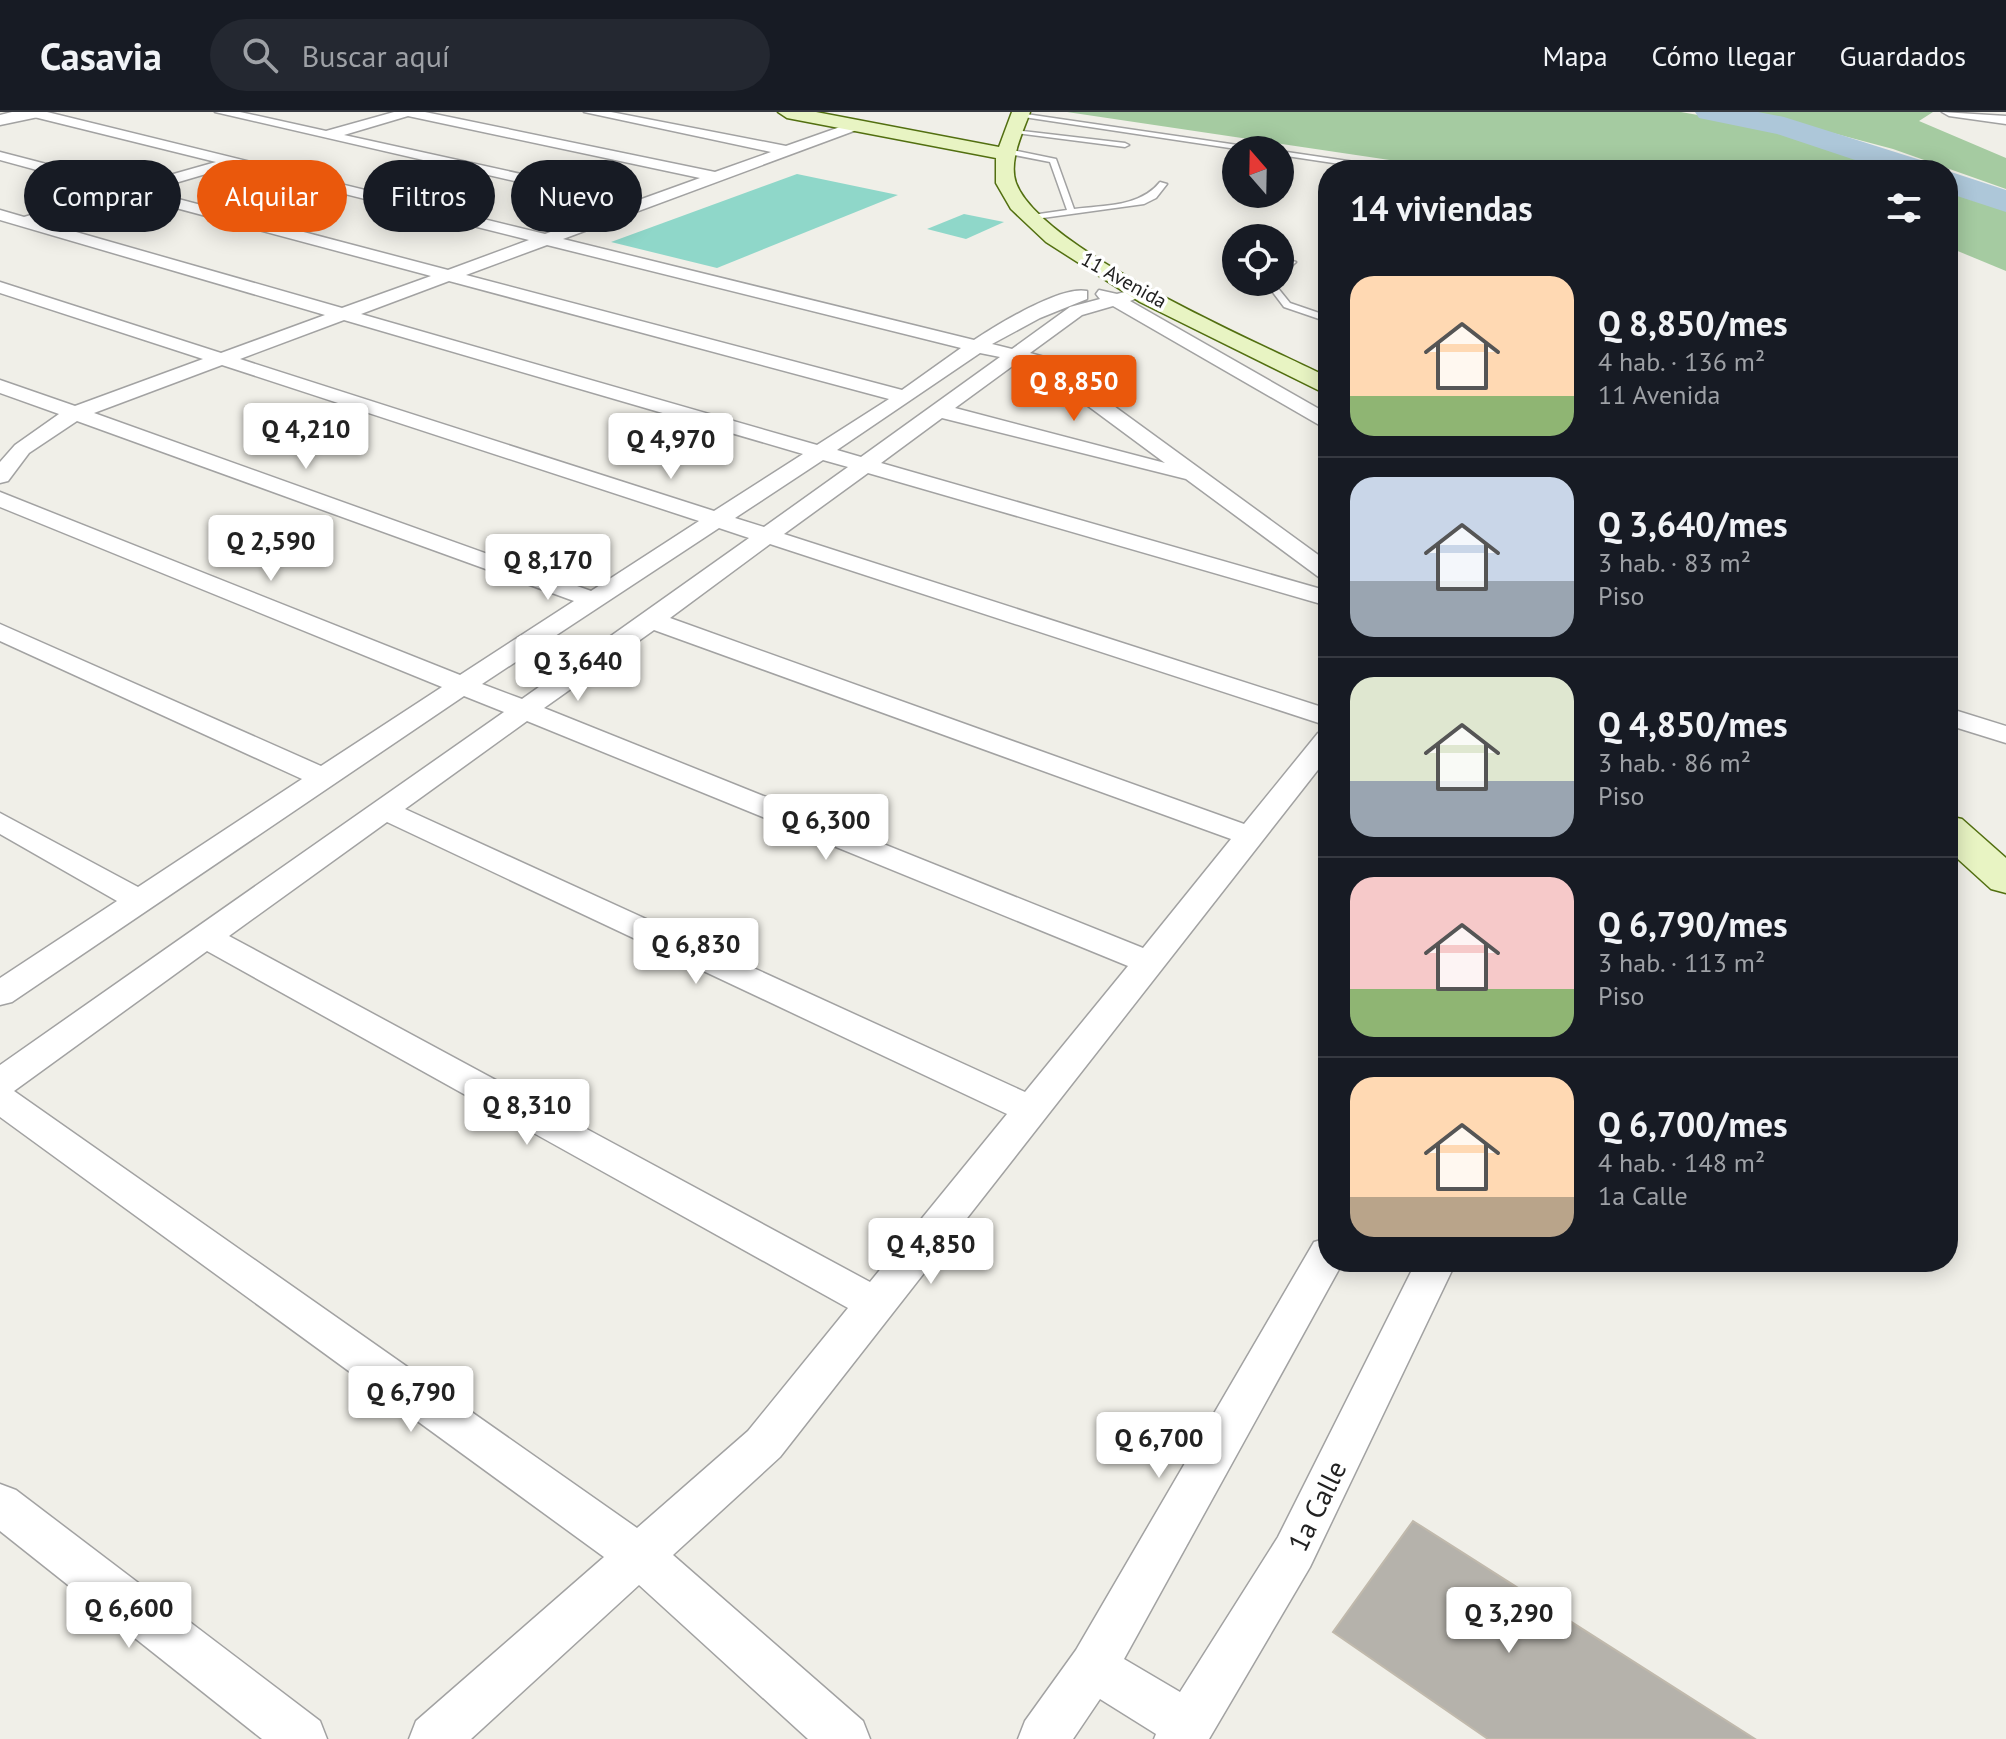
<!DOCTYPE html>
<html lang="es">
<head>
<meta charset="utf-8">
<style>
	body { margin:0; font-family:"PT Sans",sans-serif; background:#242831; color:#f1f3f6; height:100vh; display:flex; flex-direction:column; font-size:30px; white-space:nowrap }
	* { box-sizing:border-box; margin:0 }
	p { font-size:26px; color:#9ea1a6 }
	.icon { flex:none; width:44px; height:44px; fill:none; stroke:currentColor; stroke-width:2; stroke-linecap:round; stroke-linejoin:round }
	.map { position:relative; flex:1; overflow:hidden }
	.drawer { position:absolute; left:1318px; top:48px; width:640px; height:1112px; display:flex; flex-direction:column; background:#171b24; border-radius:32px; box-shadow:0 4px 20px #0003 }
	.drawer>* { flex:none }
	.banner { position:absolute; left:24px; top:48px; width:760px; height:72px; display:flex; gap:16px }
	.needle { width:52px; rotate:340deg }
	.controls { position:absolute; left:1222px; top:24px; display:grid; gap:16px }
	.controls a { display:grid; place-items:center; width:72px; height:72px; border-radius:50%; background:#171b24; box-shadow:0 4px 20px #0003; font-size:40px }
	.price { position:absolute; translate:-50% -68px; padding:0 18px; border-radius:8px; background:#fff; color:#222; font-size:26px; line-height:52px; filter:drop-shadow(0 2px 4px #0008) }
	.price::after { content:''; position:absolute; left:50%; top:48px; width:24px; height:18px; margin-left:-12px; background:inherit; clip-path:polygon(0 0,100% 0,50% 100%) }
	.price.on { background:#ea580c; color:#fff }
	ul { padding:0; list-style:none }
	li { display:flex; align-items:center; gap:24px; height:200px; padding:0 32px }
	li+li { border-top:2px solid #363941 }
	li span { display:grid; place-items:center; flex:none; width:224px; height:160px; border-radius:24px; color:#555 }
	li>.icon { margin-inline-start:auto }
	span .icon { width:96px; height:96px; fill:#fffc; stroke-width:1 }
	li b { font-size:34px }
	h2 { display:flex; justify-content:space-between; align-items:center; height:96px; padding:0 32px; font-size:34px }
	.tag { padding:0 28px; border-radius:36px; background:#171b24; box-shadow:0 4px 20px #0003; font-size:28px; line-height:72px }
	.tag.on { background:#ea580c; color:#fff }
	header { display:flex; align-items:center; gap:48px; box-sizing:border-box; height:112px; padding:0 40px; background:#171b24; border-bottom:2px solid #363941 }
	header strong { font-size:38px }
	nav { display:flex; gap:44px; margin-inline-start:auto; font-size:28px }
	.search { width:560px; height:72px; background:#242831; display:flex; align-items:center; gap:20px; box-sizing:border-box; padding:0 28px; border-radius:44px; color:#9ea1a6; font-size:30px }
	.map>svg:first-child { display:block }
</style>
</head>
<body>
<header>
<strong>Casavia</strong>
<div class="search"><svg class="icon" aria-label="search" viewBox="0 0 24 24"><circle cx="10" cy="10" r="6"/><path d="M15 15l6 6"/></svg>Buscar aquí</div>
<nav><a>Mapa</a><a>Cómo llegar</a><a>Guardados</a></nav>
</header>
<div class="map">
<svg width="2006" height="1627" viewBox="0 0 2006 1627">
	<rect width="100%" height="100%" fill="#f0efe8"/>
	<!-- forest -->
	<g fill="#a5cba1">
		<path d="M1067,0H1681L1783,18L1900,58H1682L1614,49L1605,58H1457Z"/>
		<path d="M1754,0H1933L1919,9L2006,46V77L1893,37Z"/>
		<path d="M1948,76L2006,95V159L1948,135Z"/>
	</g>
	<!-- pitch -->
	<g fill="#8fd7c9">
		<path d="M797,62L898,83L717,156L611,130Z"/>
		<path d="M964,102L1004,110L966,127L927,117Z"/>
	</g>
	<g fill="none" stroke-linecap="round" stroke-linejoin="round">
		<!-- river -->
		<g fill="#adc7d9" fill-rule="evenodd">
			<path d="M1695,0H1758L1784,5L1930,51L1935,58H1885L1777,22L1699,6Z"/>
			<path d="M1948,59L2006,78V100L1948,81Z"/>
		</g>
	</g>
	<!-- building -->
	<path fill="#b5b2ab" stroke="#c0b9ac" stroke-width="2" d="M1413,1409L1755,1627H1488L1333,1520Z"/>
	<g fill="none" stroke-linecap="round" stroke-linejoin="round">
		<defs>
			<g id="service">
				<path d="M1019,1L1258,36L1262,38H1243L1017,4Z"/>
				<path d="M1014,18L1125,31L1129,33L1125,35L1016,21Z"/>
				<path d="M1007,37L1056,47L1074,97C1105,93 1140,95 1160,70L1167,72L1156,86L1144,92L1028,108L1025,104L1067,98L1050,50L1004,41Z"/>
				<path d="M1280,39L1395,56L1399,58H1380L1280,43Z"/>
				<path d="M1289,148L1296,150L1280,164V156Z"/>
				<path d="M1265,170H1273L1290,191L1328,204V210L1284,195Z"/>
			</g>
			<g id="minor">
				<path d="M29,0H47L545,122L623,94L215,0H240L326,19L394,0H425L715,60L771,40L584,0H611L786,34L857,9L862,10V16L563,127L974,228C997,213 1061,173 1087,179V187L1040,206L992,232L1012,237L1070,195L1100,187L1096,182L1099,178L1117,182L1143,175L1152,180L1130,189L1328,302V316L1321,314L1113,194L1082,203L1030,241L1048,246L1328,450V468L1320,466L1186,367L942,306L881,351L1328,479V494L868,361L784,422L1328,597V614L770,432L670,506L1244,712L1318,621L1328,619V645L780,1345L673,1443L863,1609L870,1627H808L639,1473L471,1627H409L416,1609L604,1445L0,1005V953L504,600L464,584L12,890L0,893V866L117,789L0,722V701L138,775L302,667L0,529V512L321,654L442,575L0,395V380L460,563L574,489L77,309L29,341L8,369L0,371V350L15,333L59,302L0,281V268L75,294L203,247L0,181V170L221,241L325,203L0,108V98L24,105L114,79L0,48V40L131,74L216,50L30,4ZM408,4L700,66L639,88L344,23ZM233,54L529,128L448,158L148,79ZM131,84L431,164L342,196L41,110ZM547,133L961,236L902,278L466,163ZM449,169L889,287L817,333L361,202ZM344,208L803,342L714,399L240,247ZM980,241L1000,245L861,345L837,338ZM1018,250L1034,254L1165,351L955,296ZM222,253L699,409L591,479L94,301ZM823,348L848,355L764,415L735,406ZM719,416L749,426L522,587L482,572ZM654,518L1231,727L1143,836L544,596ZM527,609L1128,854L1025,980L405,697ZM387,710L1007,1002L870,1170L229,824ZM207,839L848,1196L748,1319L637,1416L14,979Z"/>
				<path d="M1942,0L2006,4V12L1949,4Z"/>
				<path d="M1948,596L2006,614V631L1948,613Z"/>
				<path d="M1328,1126V1150H1343L1124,1547L1180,1580L1278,1425L1416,1150H1456L1310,1455L1209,1627H1154L1156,1622L1100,1587L1073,1627H1018L1025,1609L1076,1538L1314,1130Z"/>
				<path d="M0,1372L16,1378L320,1609L327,1627H262L0,1419Z"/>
			</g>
			<path id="tertiary" d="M12,0H46L43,4L0,13V3Z"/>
			<g id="secondary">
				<path d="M778,0H816L999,35L1012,0H1030C1023,20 1008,49 1016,71C1041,138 1261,232 1328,265V283L1140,190L1046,130L1011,97L996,71V46L787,6Z"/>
				<path d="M1948,704L1962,707L2006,746V781L1991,777L1948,738Z"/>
			</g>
		</defs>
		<!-- service casing -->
		<use href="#service" stroke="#a2a2a2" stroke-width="3"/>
		<!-- minor casing -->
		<use href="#minor" stroke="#a2a2a2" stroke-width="3"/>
		<!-- tertiary casing -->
		<use href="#tertiary" stroke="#a2a2a2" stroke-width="3"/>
		<!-- secondary casing -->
		<use href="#secondary" stroke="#526f10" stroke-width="3"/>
		<!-- service -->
		<use href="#service" fill="#fff" fill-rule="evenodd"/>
		<!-- minor -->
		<use href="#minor" fill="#fff" fill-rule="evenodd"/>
		<!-- tertiary -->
		<use href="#tertiary" fill="#fff" fill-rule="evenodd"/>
		<!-- secondary -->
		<use href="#secondary" fill="#e8f4c3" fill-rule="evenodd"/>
	</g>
	<g text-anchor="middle" stroke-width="7" stroke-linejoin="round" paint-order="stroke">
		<!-- far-street labels -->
		<g font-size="20" fill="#212121" stroke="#fff">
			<text transform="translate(1124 168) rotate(29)" y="7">11 Avenida</text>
		</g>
		<!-- near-street labels -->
		<g font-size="28" fill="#212121" stroke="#fff">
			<text transform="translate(1317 1394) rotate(-64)" y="10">1a Calle</text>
		</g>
	</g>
</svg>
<div class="controls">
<a><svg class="needle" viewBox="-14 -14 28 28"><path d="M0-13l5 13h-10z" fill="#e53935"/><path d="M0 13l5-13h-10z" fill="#9ea1a6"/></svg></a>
<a><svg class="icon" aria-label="locate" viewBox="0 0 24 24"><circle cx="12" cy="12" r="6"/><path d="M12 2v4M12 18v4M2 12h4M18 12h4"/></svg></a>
</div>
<b class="price on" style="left:1074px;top:311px">Q 8,850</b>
<b class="price" style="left:306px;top:359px">Q 4,210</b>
<b class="price" style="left:671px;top:369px">Q 4,970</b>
<b class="price" style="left:271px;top:471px">Q 2,590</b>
<b class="price" style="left:548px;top:490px">Q 8,170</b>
<b class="price" style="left:578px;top:591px">Q 3,640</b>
<b class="price" style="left:826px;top:750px">Q 6,300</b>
<b class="price" style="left:696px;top:874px">Q 6,830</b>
<b class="price" style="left:527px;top:1035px">Q 8,310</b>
<b class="price" style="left:931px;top:1174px">Q 4,850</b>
<b class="price" style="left:411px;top:1322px">Q 6,790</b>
<b class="price" style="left:1159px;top:1368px">Q 6,700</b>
<b class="price" style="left:129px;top:1538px">Q 6,600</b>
<b class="price" style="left:1509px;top:1543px">Q 3,290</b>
<div class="banner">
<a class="tag">Comprar</a>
<a class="tag on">Alquilar</a>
<a class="tag">Filtros</a>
<a class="tag">Nuevo</a>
</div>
<section class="drawer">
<h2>14 viviendas<svg class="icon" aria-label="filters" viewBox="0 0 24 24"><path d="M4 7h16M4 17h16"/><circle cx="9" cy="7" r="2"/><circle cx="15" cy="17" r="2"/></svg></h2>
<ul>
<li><span style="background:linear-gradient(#ffd9b3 75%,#8fb573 0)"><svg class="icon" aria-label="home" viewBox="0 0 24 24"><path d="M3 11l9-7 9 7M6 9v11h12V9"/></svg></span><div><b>Q 8,850/mes</b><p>4 hab. · 136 m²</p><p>11 Avenida</p></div></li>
<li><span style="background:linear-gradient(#c9d6e8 65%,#9aa5b1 0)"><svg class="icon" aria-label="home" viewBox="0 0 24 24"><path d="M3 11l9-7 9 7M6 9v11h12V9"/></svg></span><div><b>Q 3,640/mes</b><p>3 hab. · 83 m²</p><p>Piso</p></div></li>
<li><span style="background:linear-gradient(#dfe7d0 65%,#9aa5b1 0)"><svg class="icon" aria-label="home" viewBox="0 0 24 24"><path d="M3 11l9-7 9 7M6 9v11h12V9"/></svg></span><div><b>Q 4,850/mes</b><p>3 hab. · 86 m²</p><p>Piso</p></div></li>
<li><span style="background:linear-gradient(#f6c9c9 70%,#8fb573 0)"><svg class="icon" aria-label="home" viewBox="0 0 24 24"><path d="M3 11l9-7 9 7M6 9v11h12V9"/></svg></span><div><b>Q 6,790/mes</b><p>3 hab. · 113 m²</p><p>Piso</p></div></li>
<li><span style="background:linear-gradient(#ffd9b3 75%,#b9a48a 0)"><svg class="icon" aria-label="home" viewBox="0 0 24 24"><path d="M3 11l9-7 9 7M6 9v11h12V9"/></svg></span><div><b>Q 6,700/mes</b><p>4 hab. · 148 m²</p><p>1a Calle</p></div></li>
</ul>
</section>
</div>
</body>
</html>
